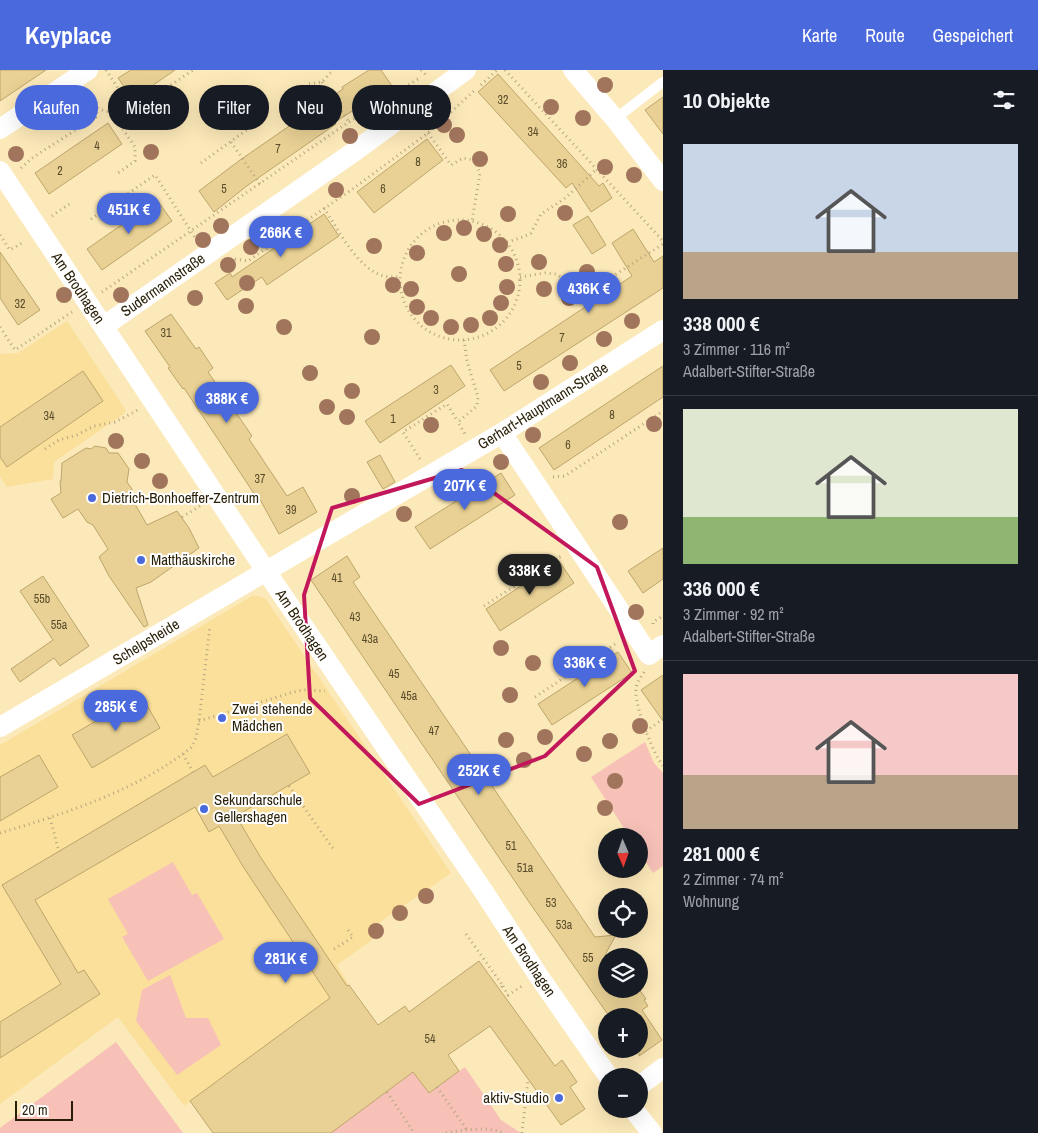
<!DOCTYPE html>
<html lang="de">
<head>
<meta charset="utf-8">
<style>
	body { margin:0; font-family:"Archivo Narrow",sans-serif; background:#242831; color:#f1f3f6; height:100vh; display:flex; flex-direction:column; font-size:19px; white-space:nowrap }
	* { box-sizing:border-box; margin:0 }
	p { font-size:16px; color:#9ea1a6 }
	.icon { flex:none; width:28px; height:28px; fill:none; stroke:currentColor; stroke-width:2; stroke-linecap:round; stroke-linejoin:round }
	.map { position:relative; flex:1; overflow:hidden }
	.panel { display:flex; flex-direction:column; background:#171b24; width:375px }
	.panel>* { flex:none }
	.guide { position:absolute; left:15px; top:15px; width:475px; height:45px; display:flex; gap:10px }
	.needle { width:32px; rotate:178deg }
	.buttons { position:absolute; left:598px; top:758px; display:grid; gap:10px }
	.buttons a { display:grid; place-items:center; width:50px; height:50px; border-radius:50%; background:#171b24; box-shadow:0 5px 20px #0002; font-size:25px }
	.scale { position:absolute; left:15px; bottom:12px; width:58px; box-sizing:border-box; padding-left:5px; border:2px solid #291f07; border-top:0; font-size:14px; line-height:18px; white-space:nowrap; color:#291f07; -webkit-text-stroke:4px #fff; paint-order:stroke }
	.price { position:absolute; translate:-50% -42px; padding:0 11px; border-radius:18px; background:#4a69dd; color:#fff; font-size:16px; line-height:32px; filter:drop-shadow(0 1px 2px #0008) }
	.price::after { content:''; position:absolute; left:50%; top:30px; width:15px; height:11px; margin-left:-8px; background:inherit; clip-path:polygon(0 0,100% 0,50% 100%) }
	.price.selected { background:#222; color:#fff }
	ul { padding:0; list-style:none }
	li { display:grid; align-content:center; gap:10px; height:265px; padding:0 20px }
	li+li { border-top:1px solid #363941 }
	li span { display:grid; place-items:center; height:155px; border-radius:0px; color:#555 }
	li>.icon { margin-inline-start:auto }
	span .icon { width:90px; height:90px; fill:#fffc; stroke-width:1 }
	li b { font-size:21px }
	h2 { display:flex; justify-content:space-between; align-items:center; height:60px; padding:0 20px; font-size:21px }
	.tag { padding:0 18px; border-radius:22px; background:#171b24; box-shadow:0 5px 20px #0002; font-size:18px; line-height:45px }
	.tag.selected { background:#4a69dd; color:#fff }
	header { display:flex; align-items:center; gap:30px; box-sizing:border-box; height:70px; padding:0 25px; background:#4a69dd; color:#fff }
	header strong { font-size:24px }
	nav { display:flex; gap:28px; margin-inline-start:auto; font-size:18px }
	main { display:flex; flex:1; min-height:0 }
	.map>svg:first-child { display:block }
</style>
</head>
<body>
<header>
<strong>Keyplace</strong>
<nav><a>Karte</a><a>Route</a><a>Gespeichert</a></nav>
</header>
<main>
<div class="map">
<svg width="663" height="1063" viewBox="0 0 663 1063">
	<rect width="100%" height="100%" fill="#fce9b9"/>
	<!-- built -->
	<g fill="#fbe09b">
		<path d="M67,251L125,339V343L54,392L53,409L7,417L0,406V284L18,283Z"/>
		<path d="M252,526H259L266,529L451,803L367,861L372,870L337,895L349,915L184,1036L118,947L0,1034V675Z"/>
	</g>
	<!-- green -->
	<g fill="#f7c1b8">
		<path d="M645,672L654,693L663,703V796L653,803L639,781V766H629L591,707Z"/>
		<path d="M173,792L192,825L197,823L224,869L148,911L122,867L128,864L108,829Z"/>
		<path d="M170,905L186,948H208L221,975L177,1005L136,951L142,920Z"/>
		<path d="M116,972L183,1063H0V1058Z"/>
		<path d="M465,997L501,1050L521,1063H330L413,1002L429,1023Z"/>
	</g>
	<!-- building -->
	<g fill="#e9d195" stroke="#bda56b">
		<path d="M0,0H46L0,31Z"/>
		<path d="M131,0H175L133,29L118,8Z"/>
		<path d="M369,0H381L392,16L335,52L336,54L248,115L214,142L199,121L240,90L343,19L342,17Z"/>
		<path d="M498,4L599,116L603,113L612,128L591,142L572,113L566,118L478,22Z"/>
		<path d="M663,27V64L645,40Z"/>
		<path d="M108,53L122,74L49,124L35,103Z"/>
		<path d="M427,69L443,90L374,143L357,122Z"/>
		<path d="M157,130L172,151L102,200L87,179Z"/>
		<path d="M324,144L339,166L267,215L262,207L227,230L215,213L230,203L232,207Z"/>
		<path d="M588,146L606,175L592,184L573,155Z"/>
		<path d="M633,159L654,192L663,186V218L504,321L490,300L632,206L612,173Z"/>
		<path d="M0,182L40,240L18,255L0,228Z"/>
		<path d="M171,244L196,279L199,277L213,298L208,302L252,366L249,369L287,426L303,417L317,442L279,464L257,424L255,425L184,318L183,319L168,298L170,297L145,261Z"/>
		<path d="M451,295L465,316L380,373L365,351Z"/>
		<path d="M663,296V327L554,400L539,378Z"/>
		<path d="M83,301L103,331L7,397L0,387V357Z"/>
		<path d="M95,376L106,378L109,383H118L123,390L129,399L127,412L132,419L131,427L147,455L177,441L189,458L199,478L151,512L136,518L148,555L144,557L109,506L99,487L108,479L93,455L87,452L78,439L63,448L51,429L61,423L60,411H61L62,393L86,378L91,379Z"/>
		<path d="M380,385L395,412L383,419L367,392Z"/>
		<path d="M501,403L515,425L430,479L415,457Z"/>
		<path d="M663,478V509L643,523L628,501Z"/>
		<path d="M347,486L360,507L353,512L595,867L616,865L606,883V919H639L646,929L644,930L648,936L642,940L662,970L639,986V946H609L529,832L311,510Z"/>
		<path d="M559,491L574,513L500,561L486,539Z"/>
		<path d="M43,506L89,576L60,596L54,588L20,612L11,599L53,570L20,521Z"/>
		<path d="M618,582L632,603L552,655L538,634Z"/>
		<path d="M663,605V651L641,620Z"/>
		<path d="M141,625L160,658L92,698L72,665Z"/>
		<path d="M287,664L310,703L236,746L261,788L347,916L349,915L378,955L405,936L409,942L479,891L555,996L562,990L577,1012L570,1017L585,1039L561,1055L490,956L448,985L459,1001L429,1023L413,1002L331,1063H213L190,1031L330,928L244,798L219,756L209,762L195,737L35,830L78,903L84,900L100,924L0,988V952L61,914L2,815L205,695L213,707Z"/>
		<path d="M39,685L58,717L0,751V707Z"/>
	</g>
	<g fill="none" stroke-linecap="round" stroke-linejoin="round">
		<!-- path -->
		<g stroke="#b7a77f" stroke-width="3" stroke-dasharray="1 4" stroke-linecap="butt">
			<path d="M106,0L133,41L193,0"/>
			<path d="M421,0L427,6"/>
			<path d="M505,0L663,171"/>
			<path d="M322,12L349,52"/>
			<path d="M481,15L497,0"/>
			<path d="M293,26L309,14L322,12L333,0"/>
			<path d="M97,39L111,42L135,77V91L118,103"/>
			<path d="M428,63L451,95L463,88L474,90L480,103L472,151"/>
			<path d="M231,72L260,114"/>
			<path d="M201,93L255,54"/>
			<path d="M21,98L32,88L96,47L98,35L89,21"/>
			<path d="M324,138C338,159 358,200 384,206C389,207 394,207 399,207"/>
			<path d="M52,146L72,132"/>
			<path d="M91,149L155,105L196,169"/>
			<circle cx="460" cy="210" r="60"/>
			<path d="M0,165L10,180L24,172"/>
			<path d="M507,172L523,167L531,163L541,144L564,129L597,99"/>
			<path d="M235,189L248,191L354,118L428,63L476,19"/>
			<path d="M520,207L545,203L556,204L585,221L593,219L663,174"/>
			<path d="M102,222L349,52L418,9"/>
			<path d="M0,257L15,280L72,242"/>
			<path d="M464,270L467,291L478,327L477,336L458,352L465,364"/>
			<path d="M45,379L59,370L77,365L94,356L115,352L138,340"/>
			<path d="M420,389L403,362L447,334L458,352"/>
			<path d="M553,407L565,406L663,341"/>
			<path d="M182,447L200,436"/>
			<path d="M484,536L561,486"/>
			<path d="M653,554V552L663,546"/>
			<path d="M644,602C640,609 635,614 636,623C636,639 653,683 663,696"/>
			<path d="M535,627L618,572"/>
			<path d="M199,651L290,623L303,620L325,621"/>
			<path d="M646,661L663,649"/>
			<path d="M183,684L193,702"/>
			<path d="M289,716L334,780"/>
			<path d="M50,748L59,782"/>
			<path d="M0,763C67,743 136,721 192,677L196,668L199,651L210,556"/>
			<path d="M466,864L503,916L499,918"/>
			<path d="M334,879L353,867L346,857"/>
			<path d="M503,916L508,925L522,916"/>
			<path d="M437,1017L467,1060"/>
			<path d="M387,1022L414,1063"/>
			<path d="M446,1063C465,1060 486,1056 504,1063"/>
			<path d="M522,1063L528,1010"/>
		</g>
		<!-- lane -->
		<path stroke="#fff" stroke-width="10" d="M615,49L663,12"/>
		<!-- street -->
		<g stroke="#fff" stroke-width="20">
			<path d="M573,0L615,49L663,111"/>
			<path d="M0,59L88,0"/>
			<path d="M0,101L266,501L484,822L538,905L608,1006"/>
			<path d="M104,256L355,81L466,0"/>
			<path d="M502,363L649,585L663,575"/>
			<path d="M0,657L502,363L663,260"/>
			<path d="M639,1016L663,998"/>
			<path d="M633,1039L652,1063"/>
		</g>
	</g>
	<!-- trees -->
	<g fill="#a1745c">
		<circle cx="605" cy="15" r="8"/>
		<circle cx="227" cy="27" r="8"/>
		<circle cx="397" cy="34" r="8"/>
		<circle cx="551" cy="37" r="8"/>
		<circle cx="178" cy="45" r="8"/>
		<circle cx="583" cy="48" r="8"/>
		<circle cx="444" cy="55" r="8"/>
		<circle cx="457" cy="65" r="8"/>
		<circle cx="350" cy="66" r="8"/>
		<circle cx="151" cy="82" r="8"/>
		<circle cx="16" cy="84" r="8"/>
		<circle cx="480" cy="89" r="8"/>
		<circle cx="605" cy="97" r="8"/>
		<circle cx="634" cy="105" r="8"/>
		<circle cx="336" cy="120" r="8"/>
		<circle cx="565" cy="143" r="8"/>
		<circle cx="508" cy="144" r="8"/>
		<circle cx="221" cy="156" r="8"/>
		<circle cx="464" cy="158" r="8"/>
		<circle cx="444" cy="163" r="8"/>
		<circle cx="484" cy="164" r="8"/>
		<circle cx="203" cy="170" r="8"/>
		<circle cx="500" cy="175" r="8"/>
		<circle cx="374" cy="176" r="8"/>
		<circle cx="251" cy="177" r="8"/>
		<circle cx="417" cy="183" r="8"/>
		<circle cx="539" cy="192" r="8"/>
		<circle cx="506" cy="194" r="8"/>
		<circle cx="228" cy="195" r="8"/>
		<circle cx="587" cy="202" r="8"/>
		<circle cx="459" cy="204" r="8"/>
		<circle cx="247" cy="213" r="8"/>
		<circle cx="393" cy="215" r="8"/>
		<circle cx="507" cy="217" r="8"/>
		<circle cx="411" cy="219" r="8"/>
		<circle cx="544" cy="219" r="8"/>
		<circle cx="64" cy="225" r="8"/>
		<circle cx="121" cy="225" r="8"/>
		<circle cx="195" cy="228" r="8"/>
		<circle cx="569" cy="228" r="8"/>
		<circle cx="501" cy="233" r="8"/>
		<circle cx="246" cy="236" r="8"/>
		<circle cx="417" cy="237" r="8"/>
		<circle cx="431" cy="248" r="8"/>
		<circle cx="490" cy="248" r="8"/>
		<circle cx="632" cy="251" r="8"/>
		<circle cx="471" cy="255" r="8"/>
		<circle cx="284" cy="257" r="8"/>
		<circle cx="451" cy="257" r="8"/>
		<circle cx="372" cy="267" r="8"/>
		<circle cx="604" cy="269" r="8"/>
		<circle cx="570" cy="293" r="8"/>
		<circle cx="310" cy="303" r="8"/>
		<circle cx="541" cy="312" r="8"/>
		<circle cx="352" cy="321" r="8"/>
		<circle cx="327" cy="337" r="8"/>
		<circle cx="347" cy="347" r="8"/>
		<circle cx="654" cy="354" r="8"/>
		<circle cx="431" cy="355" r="8"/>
		<circle cx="533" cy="365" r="8"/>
		<circle cx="116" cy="371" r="8"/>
		<circle cx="142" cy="391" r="8"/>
		<circle cx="501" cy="392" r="8"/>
		<circle cx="160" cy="411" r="8"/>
		<circle cx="352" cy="426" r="8"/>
		<circle cx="404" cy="444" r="8"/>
		<circle cx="620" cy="452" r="8"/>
		<circle cx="636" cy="542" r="8"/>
		<circle cx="501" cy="578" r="8"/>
		<circle cx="533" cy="593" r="8"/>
		<circle cx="510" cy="625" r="8"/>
		<circle cx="640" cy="656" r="8"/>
		<circle cx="545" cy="667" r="8"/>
		<circle cx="506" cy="670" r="8"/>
		<circle cx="610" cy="671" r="8"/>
		<circle cx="584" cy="684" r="8"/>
		<circle cx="524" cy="690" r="8"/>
		<circle cx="615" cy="711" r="8"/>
		<circle cx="605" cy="738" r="8"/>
		<circle cx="426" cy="826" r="8"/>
		<circle cx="400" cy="843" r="8"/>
		<circle cx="376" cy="861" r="8"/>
	</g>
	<!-- marked area -->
	<path fill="none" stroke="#c2185b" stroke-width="4" stroke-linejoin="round" d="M462,400L597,497L635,601L545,686L419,734L310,628L304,525L332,438Z"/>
	<!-- markers -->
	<g fill="#4a69dd" stroke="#fff" stroke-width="2">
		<circle cx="92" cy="428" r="5"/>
		<circle cx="141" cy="490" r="5"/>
		<circle cx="222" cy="648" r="5"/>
		<circle cx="204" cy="739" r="5"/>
		<circle cx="559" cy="1028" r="5"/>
	</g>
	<g text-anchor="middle" stroke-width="4" stroke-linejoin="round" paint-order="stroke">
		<!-- number labels -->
		<g font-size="12" fill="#594c2a">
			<text x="503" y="34">32</text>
			<text x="533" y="66">34</text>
			<text x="97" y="80">4</text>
			<text x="278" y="83">7</text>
			<text x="418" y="96">8</text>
			<text x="562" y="98">36</text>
			<text x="60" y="105">2</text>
			<text x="224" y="123">5</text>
			<text x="383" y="123">6</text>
			<text x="20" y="238">32</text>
			<text x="166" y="267">31</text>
			<text x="562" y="272">7</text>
			<text x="519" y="300">5</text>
			<text x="436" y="324">3</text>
			<text x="612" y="349">8</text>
			<text x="49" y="350">34</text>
			<text x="393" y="353">1</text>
			<text x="568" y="379">6</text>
			<text x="260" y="413">37</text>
			<text x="291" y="444">39</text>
			<text x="337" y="512">41</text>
			<text x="42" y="533">55b</text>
			<text x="355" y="551">43</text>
			<text x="59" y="559">55a</text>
			<text x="370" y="573">43a</text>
			<text x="394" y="608">45</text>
			<text x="409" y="630">45a</text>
			<text x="434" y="665">47</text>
			<text x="511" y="780">51</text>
			<text x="525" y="802">51a</text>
			<text x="551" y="837">53</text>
			<text x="564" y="859">53a</text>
			<text x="588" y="892">55</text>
			<text x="430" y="973">54</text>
		</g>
		<!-- street labels -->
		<g font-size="15" fill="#291f07" stroke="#fff">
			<text transform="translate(163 215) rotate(-35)" y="5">Sudermannstraße</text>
			<text transform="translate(78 218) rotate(56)" y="5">Am Brodhagen</text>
			<text transform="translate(543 336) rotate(-32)" y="5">Gerhart-Hauptmann-Straße</text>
			<text transform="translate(302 555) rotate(56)" y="5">Am Brodhagen</text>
			<text transform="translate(146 572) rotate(-31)" y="5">Schelpsheide</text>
			<text transform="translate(529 891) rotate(56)" y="5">Am Brodhagen</text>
		</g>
		<!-- poi labels -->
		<g font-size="15" fill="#291f07" stroke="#fff" text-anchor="start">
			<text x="102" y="433">Dietrich-Bonhoeffer-Zentrum</text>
			<text x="151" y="495">Matthäuskirche</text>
			<text x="232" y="644">Zwei stehende<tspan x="232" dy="17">Mädchen</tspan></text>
			<text x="214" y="735">Sekundarschule<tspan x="214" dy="17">Gellershagen</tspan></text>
			<text x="549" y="1033" text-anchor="end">aktiv-Studio</text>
		</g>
	</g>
</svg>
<div class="buttons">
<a><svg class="needle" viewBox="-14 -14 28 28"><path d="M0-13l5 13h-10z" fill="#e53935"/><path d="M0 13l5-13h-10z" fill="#9ea1a6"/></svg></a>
<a><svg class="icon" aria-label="locate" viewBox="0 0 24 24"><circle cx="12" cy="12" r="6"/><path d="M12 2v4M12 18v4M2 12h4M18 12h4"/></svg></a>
<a><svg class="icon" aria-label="layers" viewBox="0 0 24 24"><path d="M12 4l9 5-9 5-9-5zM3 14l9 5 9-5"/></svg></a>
<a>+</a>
<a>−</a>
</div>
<div class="scale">20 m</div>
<b class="price" style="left:129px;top:165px">451K €</b>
<b class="price" style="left:281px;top:188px">266K €</b>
<b class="price" style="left:589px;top:244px">436K €</b>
<b class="price" style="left:227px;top:354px">388K €</b>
<b class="price" style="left:465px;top:441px">207K €</b>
<b class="price selected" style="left:530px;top:526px">338K €</b>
<b class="price" style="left:585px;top:618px">336K €</b>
<b class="price" style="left:116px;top:662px">285K €</b>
<b class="price" style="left:479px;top:726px">252K €</b>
<b class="price" style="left:286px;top:914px">281K €</b>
<div class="guide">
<a class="tag selected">Kaufen</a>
<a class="tag">Mieten</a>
<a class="tag">Filter</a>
<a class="tag">Neu</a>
<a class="tag">Wohnung</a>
</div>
</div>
<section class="panel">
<h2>10 Objekte<svg class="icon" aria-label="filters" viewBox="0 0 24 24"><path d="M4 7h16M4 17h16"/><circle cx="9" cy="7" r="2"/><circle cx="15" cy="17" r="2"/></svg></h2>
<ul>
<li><span style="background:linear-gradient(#c9d6e8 70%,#b9a48a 0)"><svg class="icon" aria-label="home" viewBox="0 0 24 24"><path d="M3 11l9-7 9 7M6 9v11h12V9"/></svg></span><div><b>338 000 €</b><p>3 Zimmer · 116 m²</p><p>Adalbert-Stifter-Straße</p></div></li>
<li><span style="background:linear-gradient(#dfe7d0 70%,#8fb573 0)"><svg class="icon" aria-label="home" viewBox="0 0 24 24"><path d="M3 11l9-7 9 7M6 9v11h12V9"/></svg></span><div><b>336 000 €</b><p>3 Zimmer · 92 m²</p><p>Adalbert-Stifter-Straße</p></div></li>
<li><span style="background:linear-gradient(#f6c9c9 65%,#b9a48a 0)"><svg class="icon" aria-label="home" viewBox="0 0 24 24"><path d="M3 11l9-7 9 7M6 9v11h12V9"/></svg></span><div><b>281 000 €</b><p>2 Zimmer · 74 m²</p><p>Wohnung</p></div></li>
</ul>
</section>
</main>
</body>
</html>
